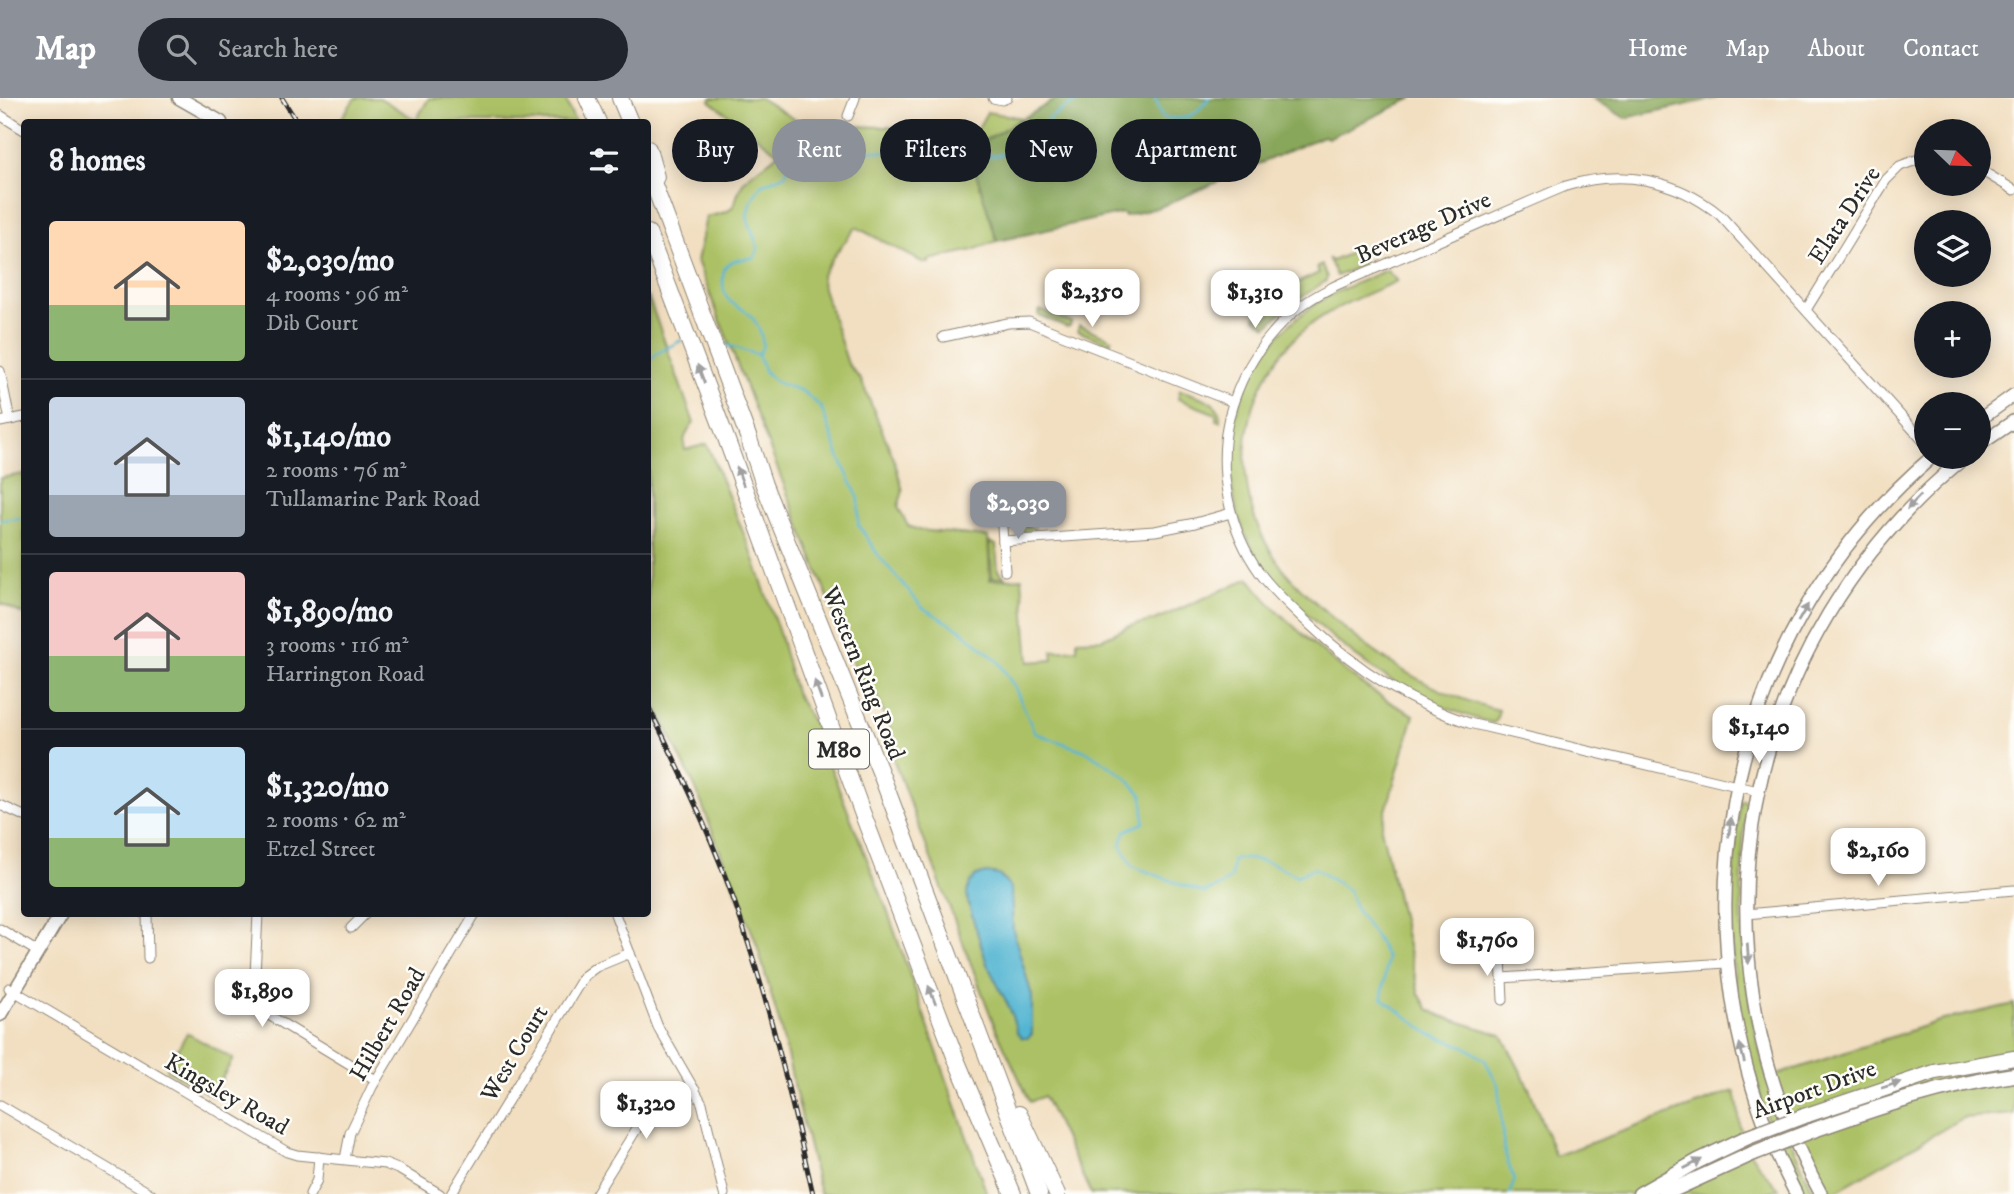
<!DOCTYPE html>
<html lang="en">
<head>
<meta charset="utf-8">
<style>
	body { margin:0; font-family:"IM FELL DW Pica",serif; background:#20242c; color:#f1f3f6; height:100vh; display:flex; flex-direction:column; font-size:26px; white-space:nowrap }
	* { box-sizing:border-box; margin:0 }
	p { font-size:23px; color:#9ea1a6 }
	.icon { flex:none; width:38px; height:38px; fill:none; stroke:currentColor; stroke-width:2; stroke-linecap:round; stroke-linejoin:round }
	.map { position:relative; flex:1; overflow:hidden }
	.drawer { position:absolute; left:21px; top:21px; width:630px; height:798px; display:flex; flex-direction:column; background:#171b24; border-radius:7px; box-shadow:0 4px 18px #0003 }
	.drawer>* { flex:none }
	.top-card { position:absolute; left:672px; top:21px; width:665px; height:63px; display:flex; gap:14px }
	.needle { width:46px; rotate:113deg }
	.buttons { position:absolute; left:1914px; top:21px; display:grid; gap:14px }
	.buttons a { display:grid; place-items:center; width:77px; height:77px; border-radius:50%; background:#171b24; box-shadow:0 4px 18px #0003; font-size:35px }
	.price { position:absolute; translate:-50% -60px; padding:0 16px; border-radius:14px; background:#fff; color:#222; font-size:23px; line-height:46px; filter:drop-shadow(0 2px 4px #0008) }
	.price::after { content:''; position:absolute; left:50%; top:42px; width:21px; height:16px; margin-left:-10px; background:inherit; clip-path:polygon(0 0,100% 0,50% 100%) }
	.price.selected { background:#8c9099; color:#fff }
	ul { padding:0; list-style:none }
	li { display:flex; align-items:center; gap:21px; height:175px; padding:0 28px }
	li+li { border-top:2px solid #363941 }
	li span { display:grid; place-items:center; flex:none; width:196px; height:140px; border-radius:7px; color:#555 }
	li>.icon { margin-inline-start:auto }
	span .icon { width:84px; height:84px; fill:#fffc; stroke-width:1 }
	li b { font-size:30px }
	h2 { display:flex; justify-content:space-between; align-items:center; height:84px; padding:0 28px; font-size:30px }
	.tag { padding:0 24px; border-radius:32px; background:#171b24; box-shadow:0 4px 18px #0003; font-size:24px; line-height:63px }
	.tag.selected { background:#8c9099; color:#fff }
	header { display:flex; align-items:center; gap:42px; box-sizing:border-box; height:98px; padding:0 35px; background:#8c9099; color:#fff }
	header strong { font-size:33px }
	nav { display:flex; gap:38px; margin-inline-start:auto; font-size:24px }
	.search { width:490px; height:63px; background:#20242c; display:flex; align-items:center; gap:18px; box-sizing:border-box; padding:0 24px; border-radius:38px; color:#9ea1a6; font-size:26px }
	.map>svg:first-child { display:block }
</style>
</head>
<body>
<header>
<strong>Map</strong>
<div class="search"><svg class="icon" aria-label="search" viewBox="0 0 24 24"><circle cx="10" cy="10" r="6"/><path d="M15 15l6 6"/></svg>Search here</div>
<nav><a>Home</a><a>Map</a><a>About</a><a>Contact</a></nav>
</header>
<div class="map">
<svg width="2014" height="1096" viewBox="0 0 2014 1096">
	<rect width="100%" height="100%" fill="#fdfcf7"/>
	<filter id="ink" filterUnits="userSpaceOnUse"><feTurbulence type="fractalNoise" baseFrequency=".0143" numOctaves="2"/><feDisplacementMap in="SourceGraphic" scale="14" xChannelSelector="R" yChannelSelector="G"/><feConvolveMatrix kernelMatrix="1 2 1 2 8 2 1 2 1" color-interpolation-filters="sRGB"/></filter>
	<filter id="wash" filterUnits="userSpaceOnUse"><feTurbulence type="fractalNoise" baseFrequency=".00686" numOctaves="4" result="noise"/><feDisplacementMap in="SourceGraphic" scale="28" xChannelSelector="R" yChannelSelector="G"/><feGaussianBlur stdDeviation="1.57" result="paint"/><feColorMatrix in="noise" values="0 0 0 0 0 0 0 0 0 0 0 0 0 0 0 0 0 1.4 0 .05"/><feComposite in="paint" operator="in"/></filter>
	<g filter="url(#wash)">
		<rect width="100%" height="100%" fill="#f2dfc1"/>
		<!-- green -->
		<g fill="#acc165" stroke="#6c7648" stroke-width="2">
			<path d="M355,0H380L416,22L429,0H565L575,24H339Z"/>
			<path d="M711,0H760L817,35L852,28L977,32L987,14L1022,20L969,52L997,143L973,152L929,162V165H924L856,129L833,159L821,178L823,190L848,266L861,282L894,361L903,393L898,409L908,428L919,432L988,439L990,482L1022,480L1029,564L1053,562L1052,553L1077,551V542L1102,541L1130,528L1155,522L1249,480C1266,504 1287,522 1309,542C1342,572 1374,598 1414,617L1381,730L1419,896L1428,911L1441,918L1502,937L1529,990L1555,1058L1734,993C1741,1008 1737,1022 1742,1036C1749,1058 1764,1074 1779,1091L1762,1096H1091L1044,998L1030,1004L995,929L892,658L899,656L878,601L859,580L697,163L706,119C712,117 722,116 728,113C737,107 736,97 741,88C749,72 767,68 778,55L710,3Z"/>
			<path d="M1357,146L1365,166L1337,178L1328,160L1332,163L1358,152Z"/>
			<path d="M1322,167L1327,179L1326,183L1288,208L1280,198L1286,190L1319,175L1317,169Z"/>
			<path d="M1386,172L1397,183C1363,198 1327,211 1299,236C1276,257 1259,287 1251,317C1238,367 1247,422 1278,464C1291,483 1309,498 1326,514C1377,561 1431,595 1499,612L1496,623L1493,625C1421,607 1364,570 1311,520C1296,505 1280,491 1267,474C1232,427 1220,362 1239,307C1252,268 1276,233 1310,210C1333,193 1360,184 1386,172Z"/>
			<path d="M648,198L694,325C687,334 682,340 685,352L707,346L753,458L780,538L795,594L813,625L886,809L987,1096H820L779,924L756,844L695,689L648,593Z"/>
			<path d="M1278,200L1286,210L1267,228L1255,220L1256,217L1261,220Z"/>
			<path d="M1040,212L1071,224L1070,228L1067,229L1038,217Z"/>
			<path d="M1079,227L1112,241L1110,246L1078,233Z"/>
			<path d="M1180,292C1196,298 1223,302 1220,323L1216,322V316L1178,301Z"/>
			<path d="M24,376V517L0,505V380Z"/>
			<path d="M1016,406C1018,420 1020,430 1035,430L1033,434C1018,435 1012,427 1009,414L1004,412L1001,407Z"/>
			<path d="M990,444L996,447L998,473L1005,479L992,480Z"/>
			<path d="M1743,702L1747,706C1742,731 1743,755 1742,781C1739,901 1762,989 1815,1096H1801L1768,1025L1737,915L1729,817L1740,703Z"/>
			<path d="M2014,906V1016L1963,1020L1831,1096H1821L1771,979L1939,923Z"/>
			<path d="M187,935L233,961L212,998L166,971Z"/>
		</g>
		<!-- forest -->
		<g fill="#89a75a" stroke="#5a6942" stroke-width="2">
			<path d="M1058,0H1413L1328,40L1323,38L1160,109L1125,118L1123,115L997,143L969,52Z"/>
			<path d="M1592,0H1717L1625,20Z"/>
		</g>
		<!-- water -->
		<path fill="#53b5d2" stroke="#3f707e" stroke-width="2" d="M987,775L999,777L1011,790L1013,832L1032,898V936L1028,940H1022L1017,935L1010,911L987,866L968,805L967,794L970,785L976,778Z"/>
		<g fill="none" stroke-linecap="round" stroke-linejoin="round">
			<!-- stream -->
			<g stroke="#53b5d2" stroke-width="2.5">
				<path d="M1155,0L1163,19C1186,24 1195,18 1209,0"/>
				<path d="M721,245L758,257L763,248C762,238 760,230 754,222C742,204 722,211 723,181C723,175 724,169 728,166C735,160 746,162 755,159L758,150L747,119L750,105L761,87L786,76L787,68L801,65L833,50L977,60L1004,56L1033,39L1050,20L1073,5L1087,0"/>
				<path d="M758,257L765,274L778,285L802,293L821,309L840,361L859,401L858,426L878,457L923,510L961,532L998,563L1015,590L1035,635L1088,654L1126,679L1143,698L1144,725L1125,733L1121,747L1132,768L1204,795L1220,788L1231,780L1233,761C1257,759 1276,765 1297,778L1314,770L1348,792L1355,810L1380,846L1387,861L1382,900L1430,936L1466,949L1485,962L1498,987L1504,1052L1514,1083L1510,1096"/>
				<path d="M648,265L656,256L682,242"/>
				<path d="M0,422L24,420"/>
			</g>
		</g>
	</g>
	<g filter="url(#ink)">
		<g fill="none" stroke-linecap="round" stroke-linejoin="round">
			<defs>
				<g id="street">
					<path d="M993,0L1002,2L1007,0"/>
					<path d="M0,17L24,32"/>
					<path d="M848,18L855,0"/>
					<path d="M1979,71L2014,92"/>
					<path d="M1806,212L1886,82L1900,68L1927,58"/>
					<path d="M943,239L1008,225L1029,224L1233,304"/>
					<path d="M0,273L10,322"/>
					<path d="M0,324L24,319"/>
					<path d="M1937,359L1949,372"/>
					<path d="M1001,414L1005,473"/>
					<path d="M1003,443L1155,433L1195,425L1231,415"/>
					<path d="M1758,693L1469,625C1406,604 1355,570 1308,525C1291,509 1274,494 1260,475C1228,431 1217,371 1229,319C1240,277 1263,240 1296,212C1324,189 1362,177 1395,162C1452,138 1509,112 1566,88C1621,71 1674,80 1720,117L1927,347"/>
					<path d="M0,707L24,718"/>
					<path d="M147,816L148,860"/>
					<path d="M258,816L254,897L258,909L267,916L376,982"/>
					<path d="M615,816L658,929L702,1005L724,1096"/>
					<path d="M1746,816L2014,792"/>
					<path d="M351,830L365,816"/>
					<path d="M0,831L38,854"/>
					<path d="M1501,858L1503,902"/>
					<path d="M1502,880L1726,865"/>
					<path d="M9,890L287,1054L297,1057L385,1066L400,1072L440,1096"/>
					<path d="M0,1007L151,1096"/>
					<path d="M345,1061L350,1035L372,989L475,816"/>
					<path d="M310,1096L317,1082L319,1059"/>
					<path d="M451,1096L584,878L596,869L630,855"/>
					<path d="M596,1096L639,1027L695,991"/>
				</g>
				<g id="secondary">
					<path d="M179,0L221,24"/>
					<path d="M1979,322L2014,297"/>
					<path d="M1979,347L2014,323"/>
					<path d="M0,917L61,816"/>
					<path d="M1796,1096C1667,847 1716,543 1932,359"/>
					<path d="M1821,1096C1682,841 1741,543 1965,359"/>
				</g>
				<g id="primary">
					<path d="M1804,1018L1935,974L2014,960"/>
					<path d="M1811,1033C1878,1009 1943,987 2014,977"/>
					<path d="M1640,1096L1698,1063L1748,1039"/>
					<path d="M1664,1096L1754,1055"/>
				</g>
				<g id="highway">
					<path d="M587,0L598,24"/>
					<path d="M620,0L630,24"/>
					<path d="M648,51L656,79"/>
					<path d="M648,71L749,341L764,387L881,676L1039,1096"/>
					<path d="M648,135L726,340L862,714L956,961L1013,1096"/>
					<path d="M1019,1016L1057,1096"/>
				</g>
			</defs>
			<!-- street casing -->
			<use href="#street" stroke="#8e8576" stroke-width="11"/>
			<!-- secondary casing -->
			<use href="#secondary" stroke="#8e8576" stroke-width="15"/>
			<!-- primary casing -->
			<use href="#primary" stroke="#8e8576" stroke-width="17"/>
			<!-- highway casing -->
			<use href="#highway" stroke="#8e8576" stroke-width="18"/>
			<!-- street -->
			<use href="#street" stroke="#fff" stroke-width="9"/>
			<!-- secondary -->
			<use href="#secondary" stroke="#fff" stroke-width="12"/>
			<!-- primary -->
			<use href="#primary" stroke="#fff" stroke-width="14"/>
			<!-- highway -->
			<use href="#highway" stroke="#fff" stroke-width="16"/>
			<defs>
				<g id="rail">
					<path d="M282,0L297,24"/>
					<path d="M648,608C683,677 717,749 741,823C771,912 792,1004 813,1096"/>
				</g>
			</defs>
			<!-- rail casing -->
			<use href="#rail" stroke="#2b2b2b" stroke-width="5"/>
			<!-- rail -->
			<use href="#rail" stroke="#fdfcf7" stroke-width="2.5" stroke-dasharray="8" stroke-linecap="butt"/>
			<defs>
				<g id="primary-bridge">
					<path d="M1748,1039L1804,1018"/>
					<path d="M1754,1055L1811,1033"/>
				</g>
			</defs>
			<!-- primary-bridge casing -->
			<use href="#primary-bridge" stroke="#8e8576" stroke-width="17" stroke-linecap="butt"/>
			<!-- primary-bridge -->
			<use href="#primary-bridge" stroke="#fff" stroke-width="14"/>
		</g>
		<!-- one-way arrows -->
		<defs><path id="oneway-solid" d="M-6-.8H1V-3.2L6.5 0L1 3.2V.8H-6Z" transform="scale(1.75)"/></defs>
		<g fill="#a0a0a0">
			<use href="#oneway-solid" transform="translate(701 276) rotate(-111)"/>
			<use href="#oneway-solid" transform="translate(740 378) rotate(-110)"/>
			<use href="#oneway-solid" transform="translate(1914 404) rotate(134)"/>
			<use href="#oneway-solid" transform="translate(1803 515) rotate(-60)"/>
			<use href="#oneway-solid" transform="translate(818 592) rotate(-110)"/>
			<use href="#oneway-solid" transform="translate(1730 729) rotate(-82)"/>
			<use href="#oneway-solid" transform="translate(1748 856) rotate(86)"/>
			<use href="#oneway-solid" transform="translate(932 897) rotate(-111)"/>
			<use href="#oneway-solid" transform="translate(1742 955) rotate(-104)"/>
			<use href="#oneway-solid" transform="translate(1891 987) rotate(-18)"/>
			<use href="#oneway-solid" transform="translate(1693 1066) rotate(-27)"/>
		</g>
	</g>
	<g text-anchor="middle" stroke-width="5" stroke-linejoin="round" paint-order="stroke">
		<!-- shield labels -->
		<rect fill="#fdfcf7" stroke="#6a6a68" stroke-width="2" x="809" y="631.5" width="60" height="39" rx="5"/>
		<g font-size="23" font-weight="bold" fill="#2b2b2b">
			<text x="839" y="659">M80</text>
		</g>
		<!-- street labels -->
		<g font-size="24" fill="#2b2b2b" stroke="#fdfcf7">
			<text transform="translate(1844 117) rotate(-57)" y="8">Elata Drive</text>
			<text transform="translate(1423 129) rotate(-24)" y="8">Beverage Drive</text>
			<text transform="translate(864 575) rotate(68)" y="8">Western Ring Road</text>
			<text transform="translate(387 926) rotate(-60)" y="8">Hilbert Road</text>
			<text transform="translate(514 955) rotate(-59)" y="8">West Court</text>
			<text transform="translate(1814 991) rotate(-20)" y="8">Airport Drive</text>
			<text transform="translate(227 996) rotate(30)" y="8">Kingsley Road</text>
		</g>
	</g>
</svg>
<div class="buttons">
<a><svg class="needle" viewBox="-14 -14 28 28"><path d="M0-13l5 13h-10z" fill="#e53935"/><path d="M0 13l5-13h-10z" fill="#9ea1a6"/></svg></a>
<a><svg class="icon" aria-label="layers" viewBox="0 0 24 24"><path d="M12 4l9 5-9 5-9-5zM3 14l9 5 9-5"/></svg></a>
<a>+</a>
<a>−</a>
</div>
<b class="price" style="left:1092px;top:231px">$2,350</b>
<b class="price" style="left:1255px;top:232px">$1,310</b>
<b class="price selected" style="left:1018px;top:443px">$2,030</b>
<b class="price" style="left:1759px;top:667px">$1,140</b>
<b class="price" style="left:1878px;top:790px">$2,160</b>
<b class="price" style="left:1487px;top:880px">$1,760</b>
<b class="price" style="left:262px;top:931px">$1,890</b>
<b class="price" style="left:646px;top:1043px">$1,320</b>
<div class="top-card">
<a class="tag">Buy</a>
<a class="tag selected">Rent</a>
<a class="tag">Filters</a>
<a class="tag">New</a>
<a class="tag">Apartment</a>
</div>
<section class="drawer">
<h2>8 homes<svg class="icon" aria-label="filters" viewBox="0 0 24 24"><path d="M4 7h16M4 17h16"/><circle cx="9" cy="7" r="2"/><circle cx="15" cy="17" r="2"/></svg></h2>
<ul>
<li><span style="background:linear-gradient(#ffd9b3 60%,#8fb573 0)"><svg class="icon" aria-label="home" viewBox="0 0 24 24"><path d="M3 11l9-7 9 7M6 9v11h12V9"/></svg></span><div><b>$2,030/mo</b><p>4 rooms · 96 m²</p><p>Dib Court</p></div></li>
<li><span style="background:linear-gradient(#c9d6e8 70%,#9aa5b1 0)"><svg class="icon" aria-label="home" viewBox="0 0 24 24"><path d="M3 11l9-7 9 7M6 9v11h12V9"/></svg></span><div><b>$1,140/mo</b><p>2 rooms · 76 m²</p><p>Tullamarine Park Road</p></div></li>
<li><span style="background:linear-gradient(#f6c9c9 60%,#8fb573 0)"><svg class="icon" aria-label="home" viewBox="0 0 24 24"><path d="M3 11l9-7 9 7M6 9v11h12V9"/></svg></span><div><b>$1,890/mo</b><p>3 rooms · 116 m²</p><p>Harrington Road</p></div></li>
<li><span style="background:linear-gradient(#bfe0f5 65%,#8fb573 0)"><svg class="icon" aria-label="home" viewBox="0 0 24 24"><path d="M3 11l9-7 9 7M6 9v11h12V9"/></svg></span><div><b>$1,320/mo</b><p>2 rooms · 62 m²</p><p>Etzel Street</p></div></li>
</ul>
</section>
</div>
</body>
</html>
